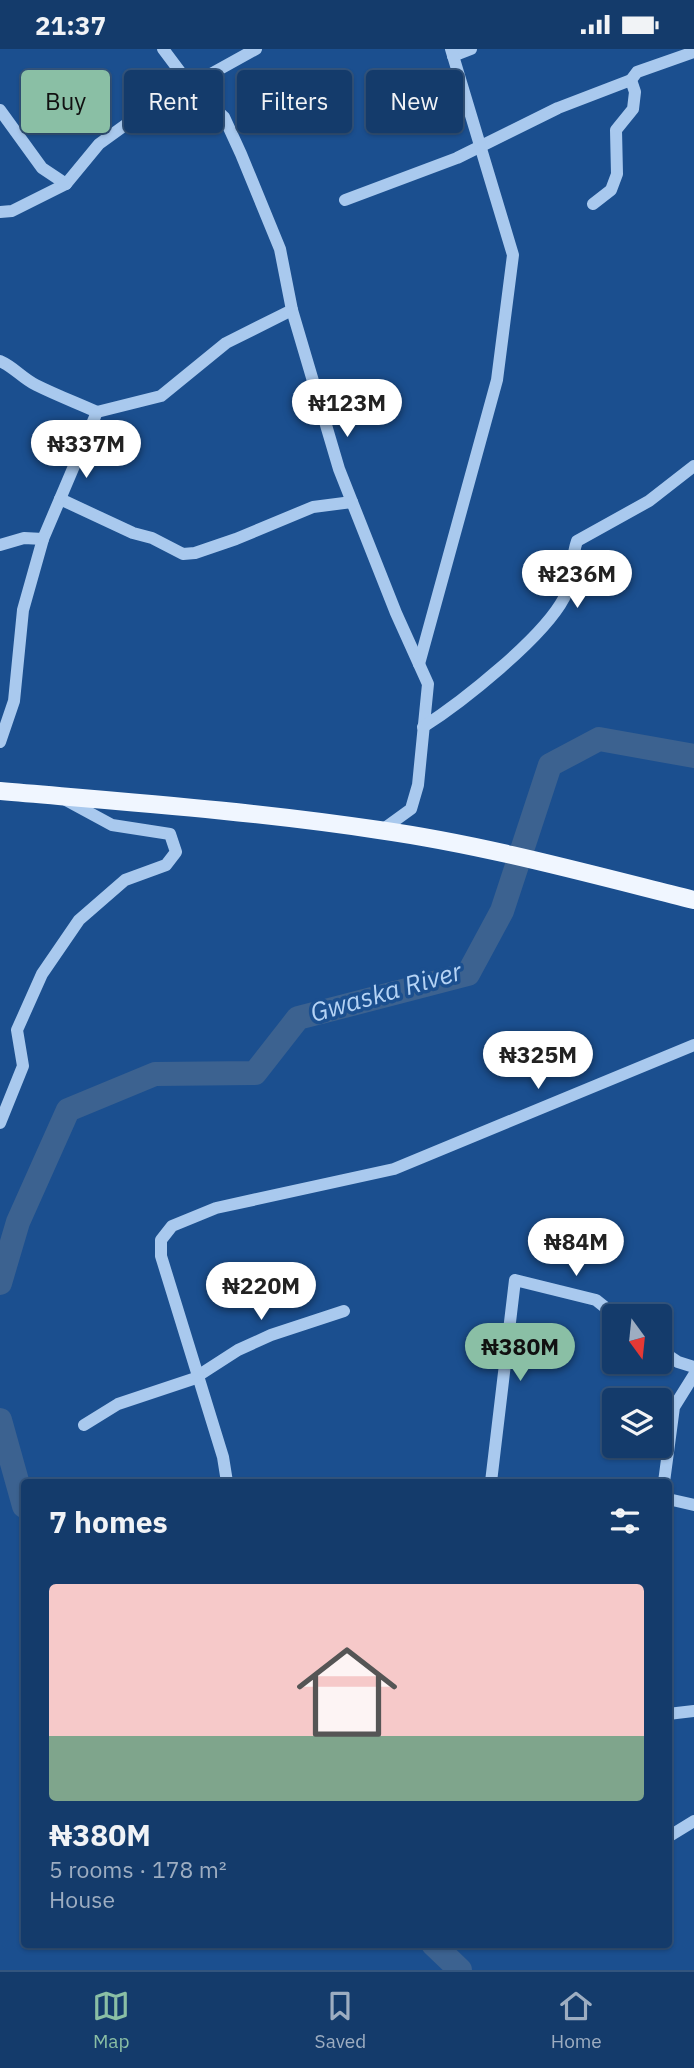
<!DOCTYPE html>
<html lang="en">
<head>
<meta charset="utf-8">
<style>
	body { margin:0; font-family:"IBM Plex Sans",sans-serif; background:#1d4271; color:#f1f3f6; height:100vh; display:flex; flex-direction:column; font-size:26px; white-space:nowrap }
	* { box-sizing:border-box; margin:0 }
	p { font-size:23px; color:#9dadc1 }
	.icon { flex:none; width:38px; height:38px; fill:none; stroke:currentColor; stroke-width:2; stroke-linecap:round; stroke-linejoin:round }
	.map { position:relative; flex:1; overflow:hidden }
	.panel { position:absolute; left:21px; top:1430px; width:651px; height:469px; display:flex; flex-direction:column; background:#143b6b; border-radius:7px; box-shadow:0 2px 5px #0004,0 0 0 2px #33557e }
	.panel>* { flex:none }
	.hud { position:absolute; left:21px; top:21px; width:653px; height:63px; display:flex; gap:14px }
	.needle { width:46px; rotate:165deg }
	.buttons { position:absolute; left:602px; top:1255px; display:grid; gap:14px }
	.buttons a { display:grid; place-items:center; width:70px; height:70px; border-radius:7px; background:#143b6b; box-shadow:0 2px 5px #0004,0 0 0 2px #33557e; font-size:35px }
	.price { position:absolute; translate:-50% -60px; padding:0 16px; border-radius:24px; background:#fff; color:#222; font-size:23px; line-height:46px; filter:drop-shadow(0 2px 4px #0008) }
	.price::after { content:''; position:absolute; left:50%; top:42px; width:21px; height:16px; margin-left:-10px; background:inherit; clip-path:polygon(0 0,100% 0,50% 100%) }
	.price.selected { background:#8abfa5; color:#111 }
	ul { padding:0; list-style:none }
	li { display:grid; align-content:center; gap:14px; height:371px; padding:0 28px }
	li span { display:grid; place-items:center; height:217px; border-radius:7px; color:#555 }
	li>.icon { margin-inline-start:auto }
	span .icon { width:126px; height:126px; fill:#fffc; stroke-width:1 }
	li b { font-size:30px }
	h2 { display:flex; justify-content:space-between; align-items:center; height:84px; padding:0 28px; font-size:30px }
	.pill { padding:0 24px; border-radius:7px; background:#143b6b; box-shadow:0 2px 5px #0004,0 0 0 2px #33557e; font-size:24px; line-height:63px }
	.pill.selected { background:#8abfa5; color:#111 }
	.status { display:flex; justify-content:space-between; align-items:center; height:49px; padding:0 35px; background:#143b6b; direction:ltr }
	.status svg { height:19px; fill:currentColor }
	.tab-bar { display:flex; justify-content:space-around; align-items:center; height:98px; border-top:2px solid #33557e; background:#143b6b; font-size:19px; color:#9dadc1 }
	.tab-bar a { display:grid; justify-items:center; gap:4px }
	.tab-bar .selected { color:#8abfa5 }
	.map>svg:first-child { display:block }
</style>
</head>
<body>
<div class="status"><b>21:37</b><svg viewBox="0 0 49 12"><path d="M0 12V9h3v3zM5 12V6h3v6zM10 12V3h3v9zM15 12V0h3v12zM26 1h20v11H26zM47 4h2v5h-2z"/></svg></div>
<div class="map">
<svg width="694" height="1921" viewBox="0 0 694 1921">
	<rect width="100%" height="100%" fill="#1b4f8f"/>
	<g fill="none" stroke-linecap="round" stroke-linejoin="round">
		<!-- river -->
		<g stroke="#3c6290" stroke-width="24">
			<path d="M0,1234L18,1173L68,1061L155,1025L255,1024L298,969L468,925L502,862L550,716L599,690L694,707"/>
			<path d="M0,1371L24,1457"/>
			<path d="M433,1895L460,1921"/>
		</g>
		<!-- minor -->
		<g stroke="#a9c9ee" stroke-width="12">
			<path d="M163,0L190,36L224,68L241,105L280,200L292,261L339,420L396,564L428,635L418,736L411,760L382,781"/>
			<path d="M453,7L471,0"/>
			<path d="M0,61L42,119L66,135"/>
			<path d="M345,151L457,109L558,59L631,31"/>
			<path d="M593,155L611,141L617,125L616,81L633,60L635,43L631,31L637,23L694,3"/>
			<path d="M0,163L12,162L66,135L99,95L146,61L256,0"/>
			<path d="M0,312C14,318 22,329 36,336C56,346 77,354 97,363"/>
			<path d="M60,450L133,484L152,489L183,505L195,504L236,490L313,458L352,453"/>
			<path d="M0,496L24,489L43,490"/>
			<path d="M419,615L497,331L513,206L451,0"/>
			<path d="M423,678C462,653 543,589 564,549C574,531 570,512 577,492L649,452L694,417"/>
			<path d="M0,693L14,652L23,561L43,490L97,363L161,347L226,294L292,261"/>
			<path d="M0,1074L23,1017L17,981L42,925L79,871L125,831L166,816L176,803L170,785L112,776L64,750"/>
			<path d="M660,1301L678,1313L694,1318"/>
			<path d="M84,1376L118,1355L193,1330L238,1301L271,1286L344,1262"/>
			<path d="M227,1433L223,1408L161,1207V1191L172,1177L216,1159L394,1120L694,996"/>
			<path d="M491,1433L515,1231L596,1251L616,1267"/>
			<path d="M664,1433L674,1358L694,1326"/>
			<path d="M668,1450L694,1456"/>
			<path d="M668,1665L694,1662"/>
			<path d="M668,1788L694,1772"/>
		</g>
		<!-- major -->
		<path stroke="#f0f6ff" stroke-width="18" d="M0,742C127,753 253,762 379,781C485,796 590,825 694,851"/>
	</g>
	<g text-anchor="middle" stroke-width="7" stroke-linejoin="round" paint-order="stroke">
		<!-- water labels -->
		<g font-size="26" font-style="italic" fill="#b5d3f5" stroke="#1b4f8f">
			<text transform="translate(386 943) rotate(-16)" y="9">Gwaska River</text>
		</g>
	</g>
</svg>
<div class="buttons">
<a><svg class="needle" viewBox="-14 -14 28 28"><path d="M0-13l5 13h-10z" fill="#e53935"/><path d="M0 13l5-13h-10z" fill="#9dadc1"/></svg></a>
<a><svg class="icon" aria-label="layers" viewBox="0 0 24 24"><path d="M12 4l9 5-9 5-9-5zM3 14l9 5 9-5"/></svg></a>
</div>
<b class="price" style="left:347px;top:390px">₦123M</b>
<b class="price" style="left:86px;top:431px">₦337M</b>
<b class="price" style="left:577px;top:561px">₦236M</b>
<b class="price" style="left:538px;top:1042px">₦325M</b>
<b class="price" style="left:576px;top:1229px">₦84M</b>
<b class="price" style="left:261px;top:1273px">₦220M</b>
<b class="price selected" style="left:520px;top:1334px">₦380M</b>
<div class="hud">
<a class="pill selected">Buy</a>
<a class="pill">Rent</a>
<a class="pill">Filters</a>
<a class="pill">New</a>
</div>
<section class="panel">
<h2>7 homes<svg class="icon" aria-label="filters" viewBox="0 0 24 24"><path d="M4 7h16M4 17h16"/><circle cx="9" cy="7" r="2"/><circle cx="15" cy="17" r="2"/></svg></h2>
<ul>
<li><span style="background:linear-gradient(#f6c9c9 70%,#7fa58c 0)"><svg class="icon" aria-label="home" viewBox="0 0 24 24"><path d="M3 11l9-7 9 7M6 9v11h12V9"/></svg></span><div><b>₦380M</b><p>5 rooms · 178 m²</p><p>House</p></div></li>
</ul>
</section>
</div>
<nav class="tab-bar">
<a class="selected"><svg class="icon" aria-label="map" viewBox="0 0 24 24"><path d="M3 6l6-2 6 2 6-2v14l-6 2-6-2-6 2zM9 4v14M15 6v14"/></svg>Map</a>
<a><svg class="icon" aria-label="saved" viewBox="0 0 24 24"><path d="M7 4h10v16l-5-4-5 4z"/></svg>Saved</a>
<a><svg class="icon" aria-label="home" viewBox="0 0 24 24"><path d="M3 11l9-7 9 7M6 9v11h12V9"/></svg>Home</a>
</nav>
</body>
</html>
